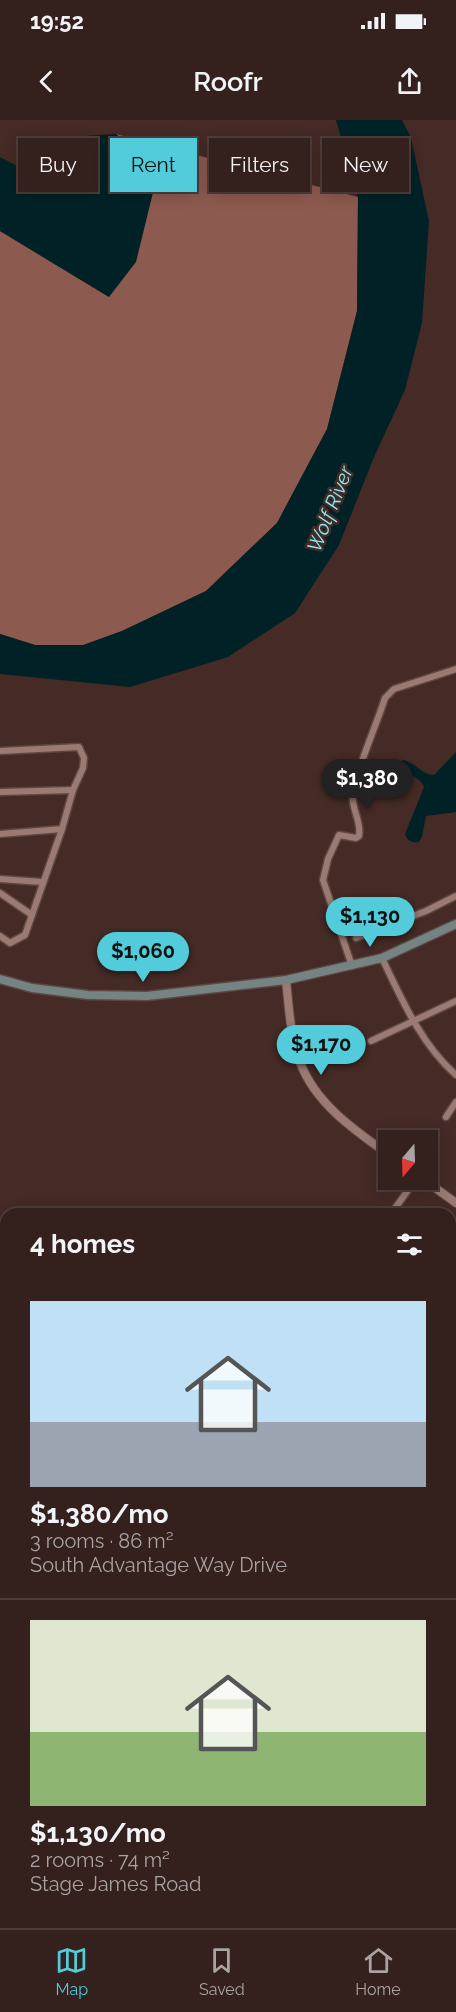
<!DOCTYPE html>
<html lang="en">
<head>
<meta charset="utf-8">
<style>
	body { margin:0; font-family:Raleway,sans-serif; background:#3c2825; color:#f1f3f6; height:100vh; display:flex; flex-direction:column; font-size:22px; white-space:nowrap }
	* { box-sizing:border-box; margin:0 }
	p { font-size:20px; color:#a9a3a3 }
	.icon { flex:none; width:33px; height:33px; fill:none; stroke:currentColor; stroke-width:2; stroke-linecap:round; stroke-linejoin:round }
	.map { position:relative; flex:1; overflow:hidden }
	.details { position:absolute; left:0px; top:1088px; width:456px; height:722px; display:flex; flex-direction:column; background:#34201c; border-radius:18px 18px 0 0; box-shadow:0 3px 15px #0003,0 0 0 2px #4e3e3b }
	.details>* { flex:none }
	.hud { position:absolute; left:18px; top:18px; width:420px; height:54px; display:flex; gap:12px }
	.needle { width:39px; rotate:199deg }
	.controls { position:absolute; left:378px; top:1010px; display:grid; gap:12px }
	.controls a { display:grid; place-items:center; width:60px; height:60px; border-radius:0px; background:#34201c; box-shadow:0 3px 15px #0003,0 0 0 2px #4e3e3b; font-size:30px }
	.price { position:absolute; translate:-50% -51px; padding:0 14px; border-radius:21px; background:#52cbda; color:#111; font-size:20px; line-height:39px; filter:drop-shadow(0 2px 3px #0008) }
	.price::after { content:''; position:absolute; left:50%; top:36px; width:18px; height:14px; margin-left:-9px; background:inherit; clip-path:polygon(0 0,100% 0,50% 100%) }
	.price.selected { background:#222; color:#fff }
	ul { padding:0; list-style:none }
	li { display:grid; align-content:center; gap:12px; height:318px; padding:0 30px }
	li+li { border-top:2px solid #4e3e3b }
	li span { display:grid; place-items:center; height:186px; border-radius:0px; color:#555 }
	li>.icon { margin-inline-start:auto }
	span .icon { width:108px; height:108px; fill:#fffc; stroke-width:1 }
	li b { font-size:26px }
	h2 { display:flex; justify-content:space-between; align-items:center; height:72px; padding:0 30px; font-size:26px }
	.chip { padding:0 21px; border-radius:0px; background:#34201c; box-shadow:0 3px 15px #0003,0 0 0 2px #4e3e3b; font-size:21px; line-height:54px }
	.chip.selected { background:#52cbda; color:#111 }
	.status { display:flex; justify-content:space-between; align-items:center; height:42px; padding:0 30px; background:#34201c; direction:ltr }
	.status svg { height:16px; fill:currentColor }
	header { display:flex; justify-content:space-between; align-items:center; height:78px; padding:0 30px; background:#34201c; font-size:27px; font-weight:600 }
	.tab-bar { display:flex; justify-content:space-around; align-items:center; height:84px; border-top:2px solid #4e3e3b; background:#34201c; font-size:16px; color:#a9a3a3 }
	.tab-bar a { display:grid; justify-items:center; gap:3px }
	.tab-bar .selected { color:#52cbda }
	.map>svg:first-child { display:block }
</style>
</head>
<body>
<div class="status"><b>19:52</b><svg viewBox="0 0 49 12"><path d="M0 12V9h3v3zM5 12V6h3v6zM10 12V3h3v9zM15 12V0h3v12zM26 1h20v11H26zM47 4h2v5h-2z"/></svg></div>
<header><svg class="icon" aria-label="back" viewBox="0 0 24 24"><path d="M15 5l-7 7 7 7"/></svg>Roofr<svg class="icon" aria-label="share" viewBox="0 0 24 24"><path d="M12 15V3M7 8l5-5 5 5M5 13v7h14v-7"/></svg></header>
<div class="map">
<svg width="456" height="1808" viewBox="0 0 456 1808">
	<rect width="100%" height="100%" fill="#452a25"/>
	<!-- forest -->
	<path fill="#8d5a4f" d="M116,14L358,77L357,191L327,309L277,403L206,471L122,511L84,525H35L0,514V111L109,177L158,52Z"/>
	<!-- water -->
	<g fill="#002227">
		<path d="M336,0H402L411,18L429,101L422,203L405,270L374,337L339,425L295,493L228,537L130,567L0,554V514L35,525H83L122,511L206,471L277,403L327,309L357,191L358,77Z"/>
		<path d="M116,14L158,52L136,142L109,177L0,111V37L30,53L84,16Z"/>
		<path d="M456,632V692L426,696L422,717L419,722C411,723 408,721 405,714L424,667C421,659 410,653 402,653L398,649V644L403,640C415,642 422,655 434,655Z"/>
		<path d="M6,1769V1803H113L120,1808H0V1773Z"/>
	</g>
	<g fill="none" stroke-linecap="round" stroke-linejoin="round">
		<defs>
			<g id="minor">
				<path d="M0,631L79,627L84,638L83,648L73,670L62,709L25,815L10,823L0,816"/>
				<path d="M0,672L73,670"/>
				<path d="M0,714L62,709"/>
				<path d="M0,759L42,762"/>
				<path d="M0,773L32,795"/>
				<path d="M356,818L426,791L456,776"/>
				<path d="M382,838C402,880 421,924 456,955"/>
				<path d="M352,846L323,760L328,739L339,715L356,718L359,716C362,701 350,688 353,671C359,644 376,606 385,578L394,569L456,549"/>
				<path d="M371,921L456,881"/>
				<path d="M446,997L456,982"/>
				<path d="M391,1094L416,1059"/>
				<path d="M450,1219L456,1222"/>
				<path d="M0,1291L6,1293"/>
				<path d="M450,1348L456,1350"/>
				<path d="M450,1580L456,1589"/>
				<path d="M0,1738L6,1740"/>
				<path d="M127,1803L136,1808"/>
				<path d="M425,1803L428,1808"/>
				<path d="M443,1808L456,1800"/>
			</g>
			<g id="tertiary">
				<path d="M286,860C289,887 290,916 300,942C315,983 354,1010 388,1034"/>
				<path d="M423,1059L456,1083"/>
			</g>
			<path id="secondary" d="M0,859L32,868L88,875L147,876L286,860L382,838L456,804"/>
		</defs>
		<!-- minor casing -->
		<use href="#minor" stroke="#5d4742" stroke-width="9"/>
		<!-- tertiary casing -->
		<use href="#tertiary" stroke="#5d4742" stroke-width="10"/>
		<!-- secondary casing -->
		<use href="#secondary" stroke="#5d4742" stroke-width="11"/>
		<!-- minor -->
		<use href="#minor" stroke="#9a7a73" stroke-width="6"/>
		<!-- tertiary -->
		<use href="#tertiary" stroke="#9a7a73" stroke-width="8"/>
		<!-- secondary -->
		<use href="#secondary" stroke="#748483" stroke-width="8"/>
	</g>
	<g text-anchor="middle" stroke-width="5" stroke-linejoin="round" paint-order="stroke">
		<!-- water labels -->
		<g font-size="20" font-style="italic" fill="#81edfb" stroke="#452a25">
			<text transform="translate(330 389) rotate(-68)" y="7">Wolf River</text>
		</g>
	</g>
</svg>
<div class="controls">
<a><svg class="needle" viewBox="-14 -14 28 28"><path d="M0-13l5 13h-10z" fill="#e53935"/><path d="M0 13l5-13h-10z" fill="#a9a3a3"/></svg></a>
</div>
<b class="price selected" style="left:367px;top:690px">$1,380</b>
<b class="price" style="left:370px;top:828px">$1,130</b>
<b class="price" style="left:143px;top:863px">$1,060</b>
<b class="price" style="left:321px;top:956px">$1,170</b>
<div class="hud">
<a class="chip">Buy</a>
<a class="chip selected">Rent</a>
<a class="chip">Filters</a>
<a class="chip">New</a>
</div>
<section class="details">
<h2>4 homes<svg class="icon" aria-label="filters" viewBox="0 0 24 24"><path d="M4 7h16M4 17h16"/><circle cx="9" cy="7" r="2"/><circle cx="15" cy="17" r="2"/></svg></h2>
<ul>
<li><span style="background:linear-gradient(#bfe0f5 65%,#9aa5b1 0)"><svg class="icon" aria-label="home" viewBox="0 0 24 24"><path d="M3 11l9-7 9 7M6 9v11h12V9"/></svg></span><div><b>$1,380/mo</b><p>3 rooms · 86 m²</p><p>South Advantage Way Drive</p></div></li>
<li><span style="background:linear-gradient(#dfe7d0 60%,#8fb573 0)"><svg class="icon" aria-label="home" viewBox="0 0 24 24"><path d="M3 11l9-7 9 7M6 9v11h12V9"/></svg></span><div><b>$1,130/mo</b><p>2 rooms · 74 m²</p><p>Stage James Road</p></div></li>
</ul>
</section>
</div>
<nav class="tab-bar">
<a class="selected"><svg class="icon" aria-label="map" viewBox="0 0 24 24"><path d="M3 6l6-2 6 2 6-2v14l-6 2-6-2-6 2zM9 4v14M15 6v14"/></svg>Map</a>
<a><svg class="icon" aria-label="saved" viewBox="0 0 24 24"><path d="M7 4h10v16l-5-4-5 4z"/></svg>Saved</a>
<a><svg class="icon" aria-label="home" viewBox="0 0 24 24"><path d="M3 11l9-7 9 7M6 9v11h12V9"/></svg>Home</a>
</nav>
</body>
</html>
